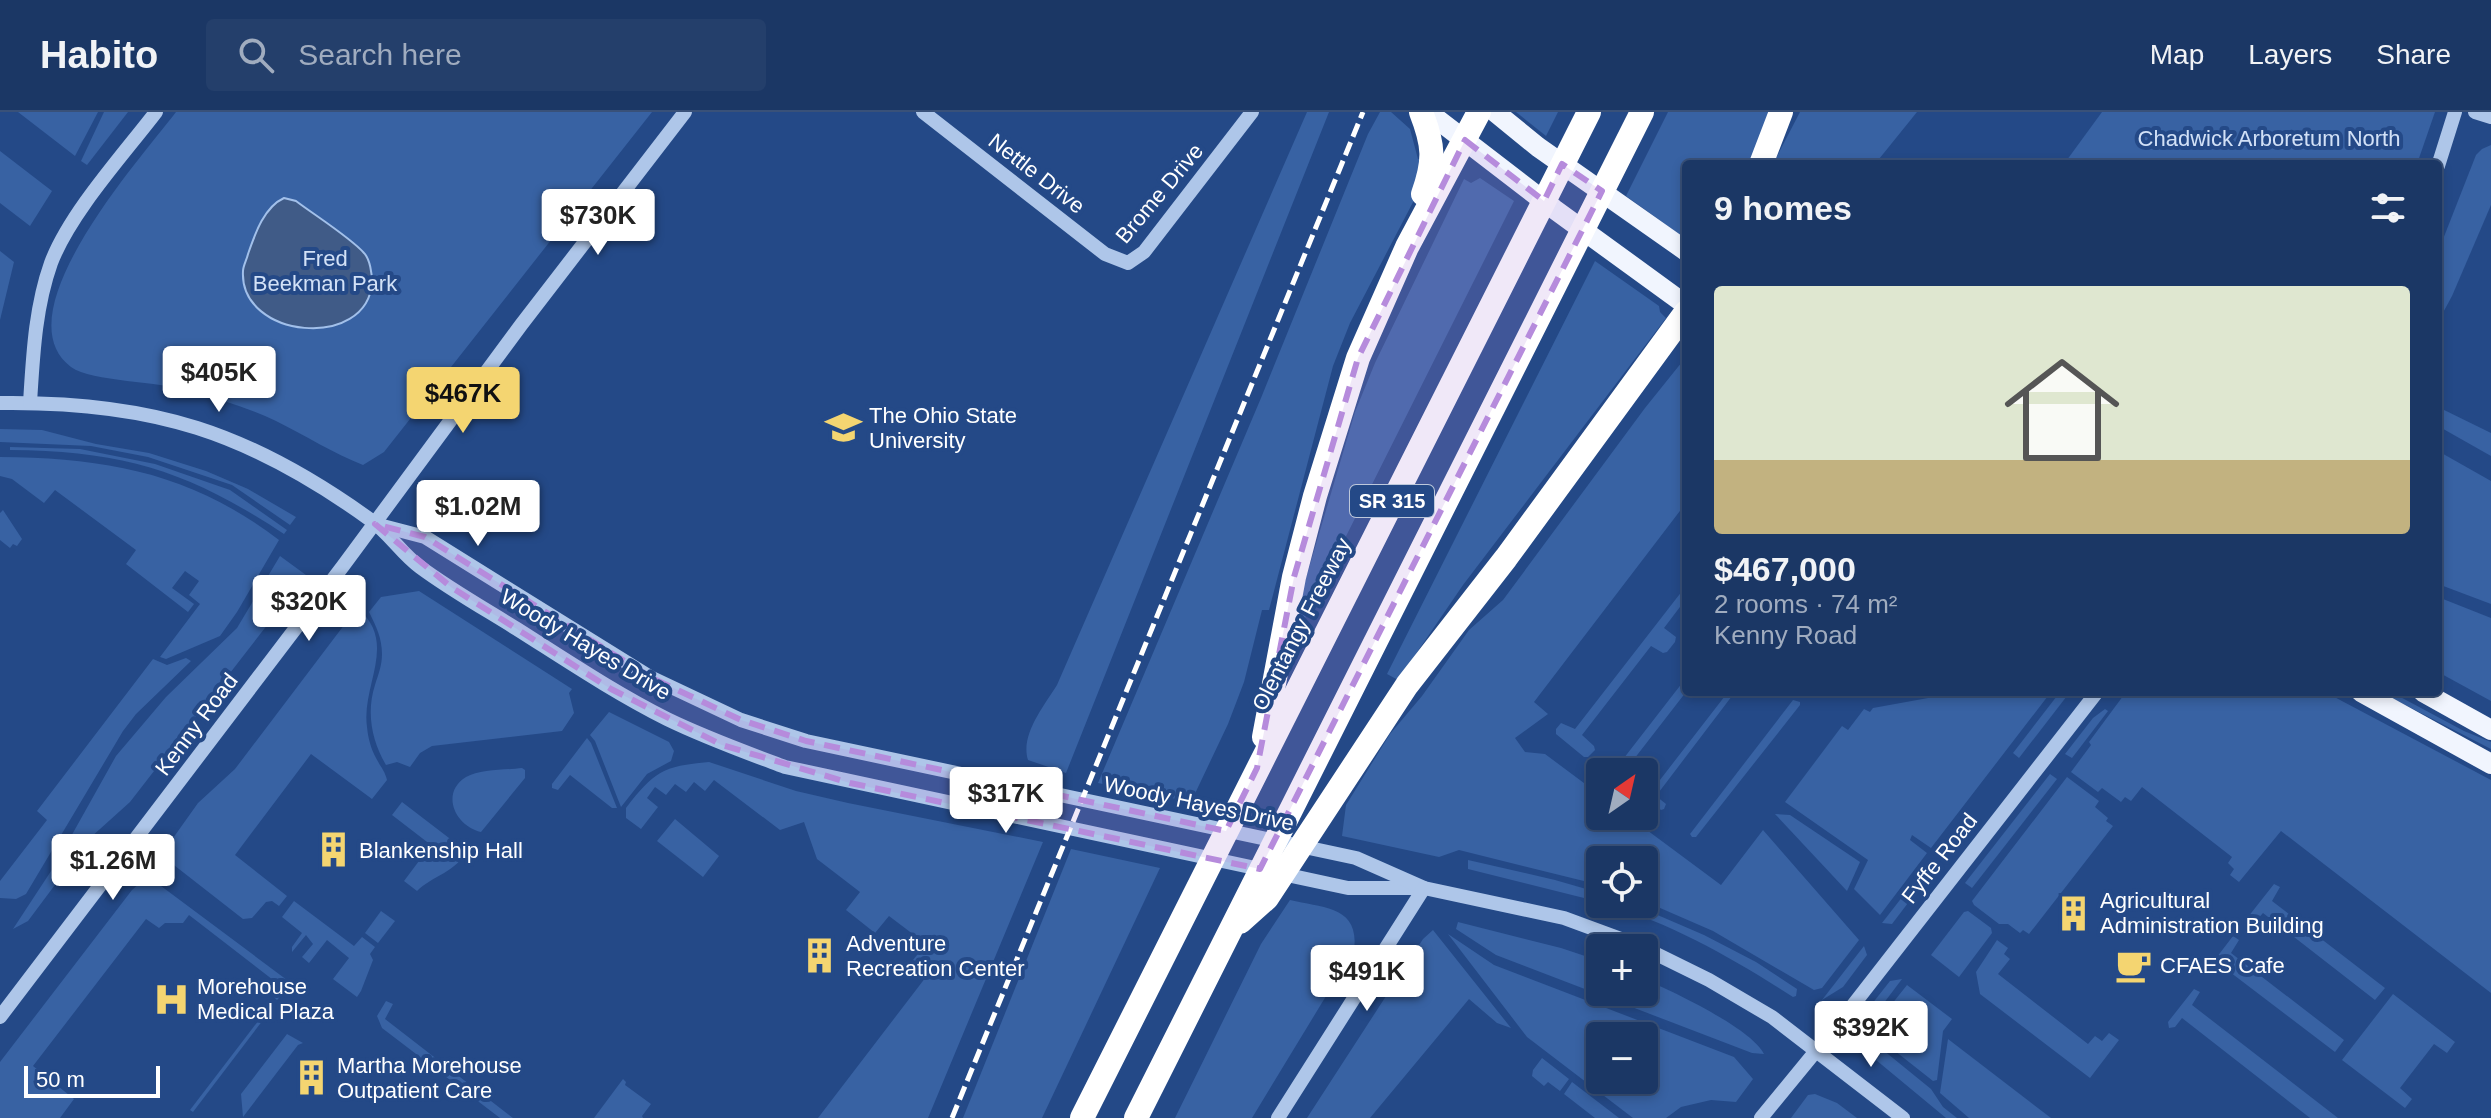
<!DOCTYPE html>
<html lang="en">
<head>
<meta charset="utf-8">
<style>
	body { margin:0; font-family:Helvetica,sans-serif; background:#243f6b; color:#f1f3f6; height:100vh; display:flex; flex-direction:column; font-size:30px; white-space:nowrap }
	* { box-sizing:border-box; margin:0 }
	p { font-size:26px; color:#a0acbf }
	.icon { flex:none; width:44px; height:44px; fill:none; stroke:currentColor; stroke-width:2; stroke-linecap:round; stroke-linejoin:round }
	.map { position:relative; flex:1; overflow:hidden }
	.panel { position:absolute; left:1682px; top:48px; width:760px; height:536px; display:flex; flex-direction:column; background:#1b3765; border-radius:8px; box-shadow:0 4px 12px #0003,0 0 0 2px #395179 }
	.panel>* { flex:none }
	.needle { width:52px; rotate:34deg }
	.fabs { position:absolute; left:1586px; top:646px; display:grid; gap:16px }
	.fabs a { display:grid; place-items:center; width:72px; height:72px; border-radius:8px; background:#1b3765; box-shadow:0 4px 12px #0003,0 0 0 2px #395179; font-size:40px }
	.scale { position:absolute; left:24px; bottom:20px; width:136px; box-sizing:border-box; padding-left:8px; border:4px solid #fff; border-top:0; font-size:22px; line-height:28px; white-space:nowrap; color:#fff; -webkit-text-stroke:6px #244987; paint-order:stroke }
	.price { position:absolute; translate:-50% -68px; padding:0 18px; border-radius:8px; background:#fff; color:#222; font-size:26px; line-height:52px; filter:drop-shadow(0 2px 4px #0008) }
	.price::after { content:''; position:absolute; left:50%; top:48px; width:24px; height:18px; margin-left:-12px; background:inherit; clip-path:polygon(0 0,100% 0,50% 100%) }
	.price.selected { background:#f4d571; color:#111 }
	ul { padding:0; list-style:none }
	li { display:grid; align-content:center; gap:16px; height:424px; padding:0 32px }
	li+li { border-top:2px solid #395179 }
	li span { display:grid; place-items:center; height:248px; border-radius:8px; color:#555 }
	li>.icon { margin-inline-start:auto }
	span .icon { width:144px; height:144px; fill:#fffc; stroke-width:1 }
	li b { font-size:34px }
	h2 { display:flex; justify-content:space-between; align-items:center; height:96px; padding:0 32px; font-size:34px }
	header { display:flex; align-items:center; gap:48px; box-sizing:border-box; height:112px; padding:0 40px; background:#1b3765; border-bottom:2px solid #395179 }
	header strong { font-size:38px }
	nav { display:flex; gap:44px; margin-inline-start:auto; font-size:28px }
	.search { width:560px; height:72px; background:#243f6b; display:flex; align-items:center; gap:20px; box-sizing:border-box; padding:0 28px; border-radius:8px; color:#a0acbf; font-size:30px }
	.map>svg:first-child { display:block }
</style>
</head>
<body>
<header>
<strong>Habito</strong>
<div class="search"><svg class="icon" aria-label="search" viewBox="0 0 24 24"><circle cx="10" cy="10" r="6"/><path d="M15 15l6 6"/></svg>Search here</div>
<nav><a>Map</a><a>Layers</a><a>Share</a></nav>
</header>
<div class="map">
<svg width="2491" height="1006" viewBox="0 0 2491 1006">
	<rect width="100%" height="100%" fill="#244987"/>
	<!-- green -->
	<g fill="#3862a3" fill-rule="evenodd">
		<path d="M18,0H98L75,44Z"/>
		<path d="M104,0H128L87,53L81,49Z"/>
		<path d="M176,0H652L384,340L363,353C333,341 306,324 276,309C249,296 219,287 190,279C160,269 92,270 71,255C0,202 142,45 176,0Z"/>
		<path d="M1307,0H1329L1066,661L1028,648C1020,623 1044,594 1057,573Z"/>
		<path d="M1380,0H1391L1410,17L1418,47L1427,48L1423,71L1350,211L1333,254L1269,498H1262L1244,570L1228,612L1191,690L1098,671L1261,286L1368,22Z"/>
		<path d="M1516,0H1558L1546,24Z"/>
		<path d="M1668,0H1771L1750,52H1686V127L1626,84Z"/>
		<path d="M1800,0H1917L1875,52H1773Z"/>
		<path d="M2102,0H2435L2417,52H2064Z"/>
		<path d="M2491,33V93L2452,184L2438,210V140L2476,43L2482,37Z"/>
		<path d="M0,39L52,79L30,114L0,91Z"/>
		<path d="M1480,66L1514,89L1294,528L1301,483L1355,300L1375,251L1464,67L1471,71Z"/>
		<path d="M0,139L14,150L0,208Z"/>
		<path d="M1595,149L1659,194L1660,200L1666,206L1463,473L1398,568L1387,562Z"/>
		<path d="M1686,245V391L1534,590L1548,602L1515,626L1525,640L1545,642L1600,683V704H1628L1721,773L1763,718L1859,828L1822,876L1814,878L1713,819L1644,789V748H1600V773L1459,738L1439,745L1342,724L1346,693L1390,622L1422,584L1469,518L1503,488L1645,296Z"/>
		<path d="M2438,295L2491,321V344L2438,314Z"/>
		<path d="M0,317L42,318L96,332L149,341L206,359L248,377L296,405L290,413L232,373L148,345L91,334L0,330Z"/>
		<path d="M10,335L80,337L155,352L230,378L287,418L284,422C188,359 125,339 10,338Z"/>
		<path d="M2438,339L2491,369V492L2438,472Z"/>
		<path d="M0,345C108,346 191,361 279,428L237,500L220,524L166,547L160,545L200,492L189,483L199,469L185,459L172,476L194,492L188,500L126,452L136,438L55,378L44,391L12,367L0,364Z"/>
		<path d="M3,398L22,427L17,434L13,432L10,436L0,428V401Z"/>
		<path d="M280,444L306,463L130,690L90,726L28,809L13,817L55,753L116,644L166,585L237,516Z"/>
		<path d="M1686,474V487L1664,516L1676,525L1675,530L1667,540L1663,541L1651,534L1582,623L1594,634L1595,638L1588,645H1584L1556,622V617L1561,611L1575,617Z"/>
		<path d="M419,479L572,577L569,581L574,601L562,619L432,634L420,641L410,655L397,650L386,653C372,629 366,601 375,573C378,563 382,554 382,542C382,526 376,514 369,500L381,485Z"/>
		<path d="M2438,485L2491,506V589L2438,560Z"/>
		<path d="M357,496C399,530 361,573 367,615C368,626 371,637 376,646C380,654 385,659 387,668L372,687L311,642L235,743L287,784L279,794L272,789L266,790L252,806L243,807L170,750L166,736L198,691L235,657Z"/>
		<path d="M186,546L191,549L136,602L123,619L26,782L16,787L0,786V769L47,708L37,699L153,547L167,553Z"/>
		<path d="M1686,566V580L1624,660L1604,659L1602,655L1606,651L1617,655Z"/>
		<path d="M1728,580H1735L1656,684L1666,692L1664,697L1661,698L1646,686Z"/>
		<path d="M1961,580H2051L1931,736L1912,723L1910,728L1927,741L1880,803L1854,777L1868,748L1785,690L1842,614L1848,618L1864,597L1870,600L1873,596Z"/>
		<path d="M2060,580H2070L2019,646L2013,641Z"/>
		<path d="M2126,580H2325L2491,668V881L2281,719L2239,770L2230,763L2234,757L2228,751L2232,745L2142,675L2131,689L2125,685L2121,690L2102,676L2098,680L2071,660L2091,633L2089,630Z"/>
		<path d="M2380,580H2391L2464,619L2491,630V637Z"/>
		<path d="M1793,588L1800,590V593L1696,725H1692L1690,722Z"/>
		<path d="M2105,597L2108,599L2072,646L2065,642L2093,606Z"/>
		<path d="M609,600L669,630L674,639L671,649L647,662L621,695L595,629L590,623Z"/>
		<path d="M587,626L591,631L617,696H612L570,663L558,678L552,676V672Z"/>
		<path d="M709,650L796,679L848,691L1043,730L928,1006H818L929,861L913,848L926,832L889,804L875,821L846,798L860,780L817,747L804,710L780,718L714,668L705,679L694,670L686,680L675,672L666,683L655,675L647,686L658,695L641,717L626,706V696C654,660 662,654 709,650Z"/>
		<path d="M522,656L525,658V666L481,720C455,714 440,681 466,665C480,657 506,658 522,656Z"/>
		<path d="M2050,662L2057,667L1972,776L1965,771Z"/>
		<path d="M2067,665L2099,689L2095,695L2108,706L2106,709L2113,714L2029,822L2023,818L2020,821L2008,812H1999L1974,793L1972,789Z"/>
		<path d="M402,690L466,739C458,759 432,764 417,779L404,769L431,733L392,703Z"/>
		<path d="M1775,702L1790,703L1860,750L1847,779Z"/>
		<path d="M675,707L719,744L703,765L657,729Z"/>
		<path d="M1071,737L1160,756L1042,1006H963Z"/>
		<path d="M1468,748L1555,768L1600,781V790L1468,757Z"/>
		<path d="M1924,757L1930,762L1892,812L1882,811Z"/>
		<path d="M149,770L157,771L287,868L289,875L277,888L270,881L277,871L189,803L183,811H165L159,816L146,807L33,954L74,987L60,1006H0V950L132,778L140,771Z"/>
		<path d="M2274,772L2280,775L2272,789L2385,876L2375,888L2263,801L2255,810L2249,811L2248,805Z"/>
		<path d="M1290,788C1323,796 1360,794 1354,838L1252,1006H1175L1261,832Z"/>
		<path d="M294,789L354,834L362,825L375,835L370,842L373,848L361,879L357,885L333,867L349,846L327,828L309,851L302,845L313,832L306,823L292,840V835L302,821L282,805Z"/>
		<path d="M1606,792H1632L1704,823L1756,850L1797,877L1796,884L1793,885C1734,847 1673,812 1606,792Z"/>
		<path d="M381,799L395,809L378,831L365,821Z"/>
		<path d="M1968,799L1991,816L1992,821L1959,865L1931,843L1964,800Z"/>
		<path d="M1458,810L1561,836L1600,849V880H1644V867C1672,879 1751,916 1764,942L1752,941L1496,843L1456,817Z"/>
		<path d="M1433,818L1511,916L1497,911L1469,887L1370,1006H1307L1423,827Z"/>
		<path d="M1448,822L1494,853L1734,945L1753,967L1736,990L1711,988L1681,995L1666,1006H1633L1527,925ZM1644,924V968H1600V924Z"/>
		<path d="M2233,824L2239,828L2231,841L2344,928L2335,940L2222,854L2214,863L2208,864L2207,858Z"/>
		<path d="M1997,828L2008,836L2004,842L2010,847L1998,862L2088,932L2095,924L2102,929L2109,921L2119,928L2090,966L1980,882L1976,860Z"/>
		<path d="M1864,834L1867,843L1843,875L1822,888Z"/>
		<path d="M1902,867L1871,908L1864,910L1868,897L1890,869Z"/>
		<path d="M1907,873L1952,907L1943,919L1937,968L1933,969L1881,928L1872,917Z"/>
		<path d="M2194,877L2200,880L2192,893L2338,1006H2310L2182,906L2175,915L2169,916L2168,910Z"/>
		<path d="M2393,882L2455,930L2447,941L2434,932L2400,976L2412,987L2405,996L2342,948Z"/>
		<path d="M386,889L393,892L385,907L513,1006H500L382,916L377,904Z"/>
		<path d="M262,904L263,908L193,1000L190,998Z"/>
		<path d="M287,922L303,931L298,933L243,1005L241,982Z"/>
		<path d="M1948,927L2051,1006H1969L1940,981Z"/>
		<path d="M1883,938L1931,977L1943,995L1957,1006H1946L1876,948Z"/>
		<path d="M1542,946L1569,967L1560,979L1548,970L1544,974L1532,964L1533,958Z"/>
		<path d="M623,967L626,970L625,973L651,992L642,1004L643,1006H594Z"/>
		<path d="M1572,970L1619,1006H1595L1564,982Z"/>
		<path d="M1815,982L1837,991L1857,1006H1791L1808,983Z"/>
	</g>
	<!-- water -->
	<path fill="#405b87" stroke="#a2c0ea" stroke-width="2" d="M284,86L296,89C313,102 351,126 364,141C370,147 372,162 372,170C368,239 239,227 243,159C243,154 247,147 248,142C255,122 264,95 284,86Z"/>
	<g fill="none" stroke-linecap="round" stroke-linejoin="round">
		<!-- minor -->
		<g stroke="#aec6e9" stroke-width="14">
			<path d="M923,0L1105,142L1128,151L1144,140L1252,0"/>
			<path d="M2475,0L2491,5"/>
			<path d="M2438,54L2455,0"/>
			<path d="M0,291C152,289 249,320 372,409C390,422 402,442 420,455C451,478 485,497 517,517C566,548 615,581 667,607C706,626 745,640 785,655L1348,776H1420"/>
			<path d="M30,291C33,244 35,196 51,151C70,101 123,43 156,0"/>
			<path d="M375,412L425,425L650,565L741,608L806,629L1356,746L1424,776L1564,806L1640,834L1709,868L1772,905L1903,1006"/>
			<path d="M0,905L343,454L521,213L685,0"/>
			<path d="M1278,1006L1424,776"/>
			<path d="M1761,1006L1843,906L2097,580"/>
		</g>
		<!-- major -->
		<g stroke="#f1f5fe" stroke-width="20">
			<path d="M1428,0L1554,97L1686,193"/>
			<path d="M1495,0L1538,35L1686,139"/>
			<path d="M2361,580L2491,652"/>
			<path d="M2423,580L2491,618"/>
		</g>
		<!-- highway -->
		<g stroke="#fff" stroke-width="24">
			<path d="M1421,0C1434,33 1435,49 1423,82"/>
			<path d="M1761,52L1781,0"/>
			<path d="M1264,625L1294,465L1315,384L1358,246L1407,135L1479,0"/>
			<path d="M1240,810L1267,786L1407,573L1506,446L1686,200"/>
			<path d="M1082,1006L1589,0"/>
			<path d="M1136,1006L1642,0"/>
		</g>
		<!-- rail -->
		<path stroke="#fff" stroke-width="5" stroke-dasharray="14 6" stroke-linecap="butt" d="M952,1006L1363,0"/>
	</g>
	<!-- marked area -->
	<path fill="#b68bdc" fill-opacity="0.2" stroke="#b68bdc" stroke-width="6" stroke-dasharray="16 10" stroke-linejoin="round" d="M1465,28L1544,89L1562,52L1602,79L1260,757L850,671L722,633L611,577L451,475L375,412L425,425L650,565L741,608L806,629L1226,719L1257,656L1294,465L1358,246Z"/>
	<!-- icons -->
	<defs>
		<symbol id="university-bare" viewBox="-9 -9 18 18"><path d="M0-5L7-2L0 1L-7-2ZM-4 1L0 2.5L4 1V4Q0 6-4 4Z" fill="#f4d571" stroke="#244987" stroke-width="2.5" paint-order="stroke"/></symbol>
		<symbol id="building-bare" viewBox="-9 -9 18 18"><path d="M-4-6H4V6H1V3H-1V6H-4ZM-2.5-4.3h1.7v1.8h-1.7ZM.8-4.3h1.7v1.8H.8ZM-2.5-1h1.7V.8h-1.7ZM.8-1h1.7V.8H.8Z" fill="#f4d571" stroke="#244987" stroke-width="2.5" paint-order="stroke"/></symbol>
		<symbol id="cafe-bare" viewBox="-9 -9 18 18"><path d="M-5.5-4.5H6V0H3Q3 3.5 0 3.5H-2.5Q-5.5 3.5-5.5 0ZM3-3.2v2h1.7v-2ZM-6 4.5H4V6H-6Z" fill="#f4d571" stroke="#244987" stroke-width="2.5" paint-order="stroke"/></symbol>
		<symbol id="hospital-bare" viewBox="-9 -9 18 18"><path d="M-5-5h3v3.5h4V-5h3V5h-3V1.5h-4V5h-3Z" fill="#f4d571" stroke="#244987" stroke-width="2.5" paint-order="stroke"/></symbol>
	</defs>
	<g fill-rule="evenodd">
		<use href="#university-bare" x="818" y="290" width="51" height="51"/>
		<use href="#building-bare" x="308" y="712" width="51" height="51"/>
		<use href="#building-bare" x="2048" y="776" width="51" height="51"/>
		<use href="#building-bare" x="794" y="818" width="51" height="51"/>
		<use href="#cafe-bare" x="2108" y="828" width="51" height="51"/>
		<use href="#hospital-bare" x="146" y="862" width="51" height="51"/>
		<use href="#building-bare" x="286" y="940" width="51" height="51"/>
	</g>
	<g text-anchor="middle" stroke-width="8" stroke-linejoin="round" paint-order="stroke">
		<!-- shield labels -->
		<rect fill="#244987" stroke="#bdc8db" stroke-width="2" x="1350" y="373" width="84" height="32" rx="6"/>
		<g font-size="20" font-weight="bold" fill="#fff">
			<text x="1392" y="396">SR 315</text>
		</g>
		<!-- park labels -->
		<g font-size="22" fill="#d2e1f7" stroke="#244987">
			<text x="2269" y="34">Chadwick Arboretum North</text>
			<text x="325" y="154">Fred<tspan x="325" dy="25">Beekman Park</tspan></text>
		</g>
		<!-- street labels -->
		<g font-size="22" fill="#fff" stroke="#244987">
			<text transform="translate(1037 61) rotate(38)" y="8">Nettle Drive</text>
			<text transform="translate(1159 81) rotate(-50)" y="8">Brome Drive</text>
			<text transform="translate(1301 512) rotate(-63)" y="8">Olentangy Freeway</text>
			<text transform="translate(586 532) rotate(31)" y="8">Woody Hayes Drive</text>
			<text transform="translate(196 612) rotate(-53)" y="8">Kenny Road</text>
			<text transform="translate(1199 691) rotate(12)" y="8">Woody Hayes Drive</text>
			<text transform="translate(1939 746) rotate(-52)" y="8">Fyffe Road</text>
		</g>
		<!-- poi labels -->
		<g font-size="22" fill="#fff" stroke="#244987" text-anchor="start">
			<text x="869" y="311">The Ohio State<tspan x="869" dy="25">University</tspan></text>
			<text x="359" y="746">Blankenship Hall</text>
			<text x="2100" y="796">Agricultural<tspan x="2100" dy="25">Administration Building</tspan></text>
			<text x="846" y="839">Adventure<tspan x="846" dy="25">Recreation Center</tspan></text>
			<text x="2160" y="861">CFAES Cafe</text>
			<text x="197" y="882">Morehouse<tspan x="197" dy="25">Medical Plaza</tspan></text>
			<text x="337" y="961">Martha Morehouse<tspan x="337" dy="25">Outpatient Care</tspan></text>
		</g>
	</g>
</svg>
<div class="fabs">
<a><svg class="needle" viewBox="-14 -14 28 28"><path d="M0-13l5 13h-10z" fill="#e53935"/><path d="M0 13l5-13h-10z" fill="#a0acbf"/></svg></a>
<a><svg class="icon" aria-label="locate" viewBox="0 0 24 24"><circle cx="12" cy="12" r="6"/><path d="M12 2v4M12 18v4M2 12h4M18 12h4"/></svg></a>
<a>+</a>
<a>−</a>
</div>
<div class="scale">50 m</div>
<b class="price" style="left:598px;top:145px">$730K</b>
<b class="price" style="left:219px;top:302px">$405K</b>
<b class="price selected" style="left:463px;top:323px">$467K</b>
<b class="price" style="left:478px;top:436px">$1.02M</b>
<b class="price" style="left:309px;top:531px">$320K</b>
<b class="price" style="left:1006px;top:723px">$317K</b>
<b class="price" style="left:113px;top:790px">$1.26M</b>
<b class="price" style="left:1367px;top:901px">$491K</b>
<b class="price" style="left:1871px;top:957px">$392K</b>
<section class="panel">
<h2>9 homes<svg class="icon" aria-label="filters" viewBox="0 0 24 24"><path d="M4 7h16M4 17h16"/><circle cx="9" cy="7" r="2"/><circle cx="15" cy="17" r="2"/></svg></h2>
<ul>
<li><span style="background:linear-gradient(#dfe7d0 70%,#c2b280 0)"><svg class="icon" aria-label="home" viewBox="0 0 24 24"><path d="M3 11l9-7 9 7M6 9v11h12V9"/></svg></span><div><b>$467,000</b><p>2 rooms · 74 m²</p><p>Kenny Road</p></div></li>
</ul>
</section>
</div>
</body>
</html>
